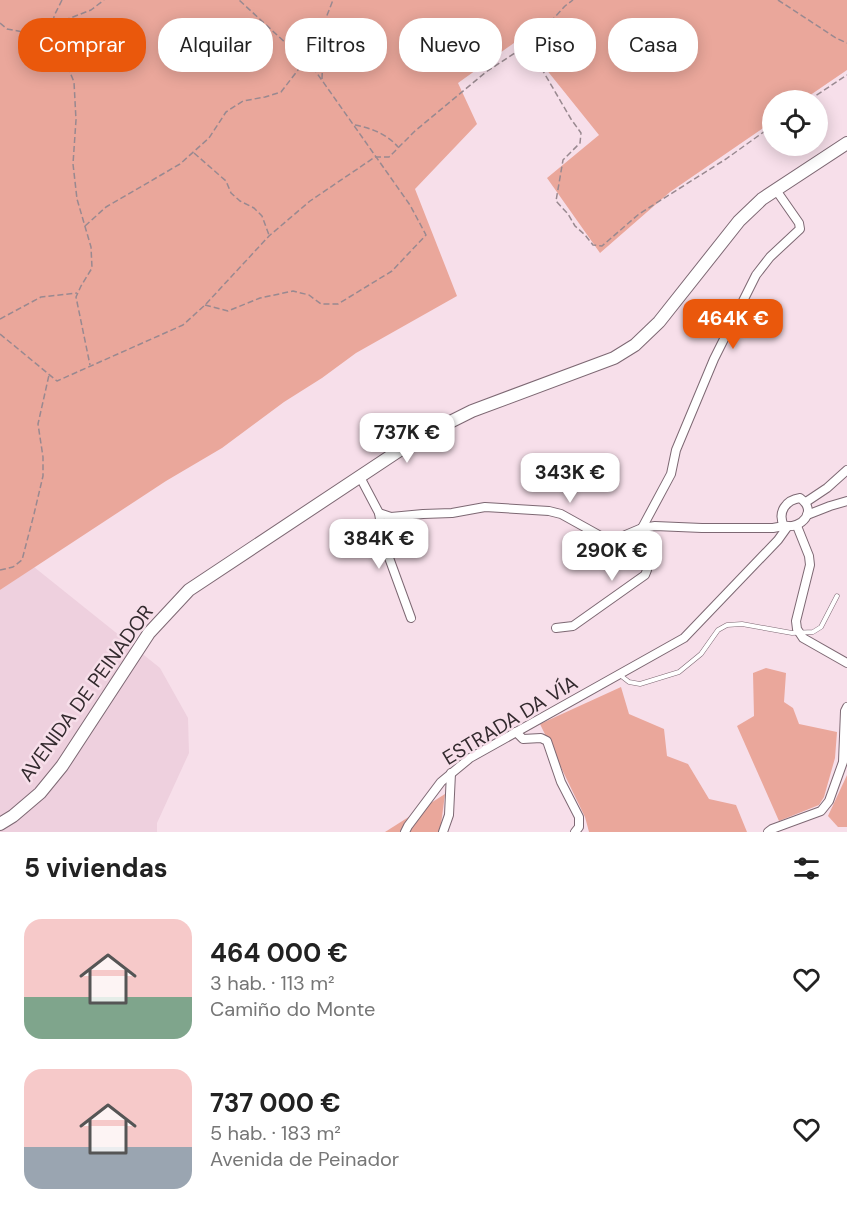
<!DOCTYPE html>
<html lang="es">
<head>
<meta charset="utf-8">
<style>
	body { margin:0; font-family:"DM Sans",sans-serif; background:#f6f6f6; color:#222; height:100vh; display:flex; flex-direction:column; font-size:22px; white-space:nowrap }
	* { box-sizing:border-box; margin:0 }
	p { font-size:20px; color:#767676 }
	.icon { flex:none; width:33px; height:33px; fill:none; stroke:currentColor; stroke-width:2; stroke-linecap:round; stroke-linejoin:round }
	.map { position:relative; height:832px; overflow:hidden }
	.sheet { display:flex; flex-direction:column; background:#fff; flex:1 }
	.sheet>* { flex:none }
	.guide { position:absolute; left:18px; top:18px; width:812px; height:54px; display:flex; gap:12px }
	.fabs { position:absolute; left:762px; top:90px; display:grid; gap:12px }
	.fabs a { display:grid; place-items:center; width:66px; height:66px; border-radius:50%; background:#fff; box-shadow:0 3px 15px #0003; font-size:30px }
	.price { position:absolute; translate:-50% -51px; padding:0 14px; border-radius:12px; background:#fff; color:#222; font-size:20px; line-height:39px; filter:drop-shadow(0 2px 3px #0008) }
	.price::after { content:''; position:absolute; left:50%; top:36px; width:18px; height:14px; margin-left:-9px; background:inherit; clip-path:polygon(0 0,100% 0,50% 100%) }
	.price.on { background:#ea580c; color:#fff }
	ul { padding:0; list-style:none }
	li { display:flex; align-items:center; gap:18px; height:150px; padding:0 24px }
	li span { display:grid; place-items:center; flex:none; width:168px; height:120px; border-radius:18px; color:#555 }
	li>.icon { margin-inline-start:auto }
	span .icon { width:72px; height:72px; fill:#fffc; stroke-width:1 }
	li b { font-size:26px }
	h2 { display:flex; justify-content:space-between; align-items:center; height:72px; padding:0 24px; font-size:26px }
	.chip { padding:0 21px; border-radius:24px; background:#fff; box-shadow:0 3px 15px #0003; font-size:21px; line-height:54px }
	.chip.on { background:#ea580c; color:#fff }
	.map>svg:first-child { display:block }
</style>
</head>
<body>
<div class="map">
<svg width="847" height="832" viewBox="0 0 847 832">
	<rect width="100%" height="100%" fill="#f7dfea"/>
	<!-- built -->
	<path fill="#eed0de" d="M34,567L160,668L188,718L189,753L157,823V832H0V590Z"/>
	<!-- green -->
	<g fill="#eaa79b">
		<path d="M0,0H847V70L803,100H772V122L670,192L600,253L547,178L599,135L521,38L458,83L477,124L415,189L457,296L356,353L322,378L284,402L222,448L166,481L0,590Z"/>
		<path d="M766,668L786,673L784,702L793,708L799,724L837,732L835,758L824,797L819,805L779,821L737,726L754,716L753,673Z"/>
		<path d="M621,687L629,714L664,729L667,756L688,764L709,799L736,805L747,832H589L585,817L540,724Z"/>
		<path d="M847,775V827H838L828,816Z"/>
		<path d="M445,794L440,832H385Z"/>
	</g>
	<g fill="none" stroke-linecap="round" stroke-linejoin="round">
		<defs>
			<path id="lane" d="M620,675L629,682L640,684L679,672L701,654L718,630L727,625L742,624L792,633L813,632L821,627L837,596"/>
			<g id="street">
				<path d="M360,477L379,513L391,517L423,514L452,513L485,507L549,511L561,514L606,539H616L642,528L655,526L702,528H773L784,526"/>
				<path d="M800,498C818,511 802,529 784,526C777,512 786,500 800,498Z"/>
				<path d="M806,502L827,488L847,470"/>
				<path d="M379,513L384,544L411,618"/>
				<path d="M807,515L830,506L847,501"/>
				<path d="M797,526L809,556L810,565L796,621L797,629L803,638L847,663"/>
				<path d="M556,628L573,626L645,575L647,570L641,539L642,528L671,474L676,450L714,359L756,275L770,257L800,229L799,223L776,190"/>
				<path d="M516,732L523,739L541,738L547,741L561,782L579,817V827L575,832"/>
				<path d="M405,832L408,826L441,782L470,758L684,638L778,540L788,526"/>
				<path d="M443,832L449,815L451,773"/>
				<path d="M768,832L772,829L821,811L829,801L843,762L845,711L847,707"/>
			</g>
			<path id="secondary" d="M0,824L13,816L40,793L62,766L149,633L189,590L418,438L472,411L614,358L635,345L659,322L739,221L762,199L847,143"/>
		</defs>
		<!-- lane casing -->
		<use href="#lane" stroke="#7d6873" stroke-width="5"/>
		<!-- street casing -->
		<use href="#street" stroke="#7d6873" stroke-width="10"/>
		<!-- secondary casing -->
		<use href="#secondary" stroke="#7d6873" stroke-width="14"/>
		<!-- path -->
		<g stroke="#998990" stroke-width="1.5" stroke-dasharray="6 3" stroke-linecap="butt">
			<path d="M62,0L55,14L51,26L74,82L76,120L73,164L77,199L91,247L92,268L81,286L76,297L90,365"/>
			<path d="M778,0L836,38L847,43"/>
			<path d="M0,23L7,29L40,35L53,31L60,22L91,10L104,0"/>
			<path d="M523,48L543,71L571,119L581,133L580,143L563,160L556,201L568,214L575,226L585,235L593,245L602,246L639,214L726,159L772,126"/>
			<path d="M322,79L324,24"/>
			<path d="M809,100L847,75"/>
			<path d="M355,125C371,128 387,134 398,147"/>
			<path d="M194,153L226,181L231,193L240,201L254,208L262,216L269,235"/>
			<path d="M85,226L106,207L180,164L209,138L226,112L243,101L265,97L281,92L305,61L324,23L333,0"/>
			<path d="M205,305L228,311L260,298L293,291L309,295L321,304H338L392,271L426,235L410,205L314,69L239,0"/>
			<path d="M0,319L41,297L77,293"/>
			<path d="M0,334L57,381L183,325L205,305L269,236L310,201L375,157H389L415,131L486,72L533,41L565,6L573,0"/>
			<path d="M0,570L13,567L22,560L34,514L43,476V457L38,424L49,375"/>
		</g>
		<!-- lane -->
		<use href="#lane" stroke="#fff" stroke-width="4"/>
		<!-- street -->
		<use href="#street" stroke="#fff" stroke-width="8"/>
		<!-- secondary -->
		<use href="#secondary" stroke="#fff" stroke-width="12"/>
	</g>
	<g text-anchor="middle" stroke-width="5" stroke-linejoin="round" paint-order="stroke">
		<!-- street labels -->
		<g font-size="20" fill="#332a2e" stroke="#f7dfea">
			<text transform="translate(86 693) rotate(-54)" y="7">AVENIDA DE PEINADOR</text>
			<text transform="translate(510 720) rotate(-31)" y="7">ESTRADA DA VÍA</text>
		</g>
	</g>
</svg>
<div class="fabs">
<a><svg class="icon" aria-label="locate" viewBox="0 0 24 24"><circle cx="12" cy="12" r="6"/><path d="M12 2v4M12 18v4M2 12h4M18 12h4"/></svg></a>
</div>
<b class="price on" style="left:733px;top:350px">464K €</b>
<b class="price" style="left:407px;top:464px">737K €</b>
<b class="price" style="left:570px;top:504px">343K €</b>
<b class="price" style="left:379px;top:570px">384K €</b>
<b class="price" style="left:612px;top:582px">290K €</b>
<div class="guide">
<a class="chip on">Comprar</a>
<a class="chip">Alquilar</a>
<a class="chip">Filtros</a>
<a class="chip">Nuevo</a>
<a class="chip">Piso</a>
<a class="chip">Casa</a>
</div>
</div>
<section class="sheet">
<h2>5 viviendas<svg class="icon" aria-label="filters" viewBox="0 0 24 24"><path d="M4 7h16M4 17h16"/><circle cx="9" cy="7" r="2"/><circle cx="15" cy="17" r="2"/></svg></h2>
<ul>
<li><span style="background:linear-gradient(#f6c9c9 65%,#7fa58c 0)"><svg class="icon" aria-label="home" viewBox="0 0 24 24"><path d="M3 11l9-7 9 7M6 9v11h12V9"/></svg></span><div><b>464 000 €</b><p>3 hab. · 113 m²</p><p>Camiño do Monte</p></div><svg class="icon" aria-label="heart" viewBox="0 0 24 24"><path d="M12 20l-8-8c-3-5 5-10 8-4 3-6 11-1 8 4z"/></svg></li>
<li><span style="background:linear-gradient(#f6c9c9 65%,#9aa5b1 0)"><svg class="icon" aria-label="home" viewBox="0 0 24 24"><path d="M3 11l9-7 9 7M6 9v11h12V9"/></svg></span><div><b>737 000 €</b><p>5 hab. · 183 m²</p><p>Avenida de Peinador</p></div><svg class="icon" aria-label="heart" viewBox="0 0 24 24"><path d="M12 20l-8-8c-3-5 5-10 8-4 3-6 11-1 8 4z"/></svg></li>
</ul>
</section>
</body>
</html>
